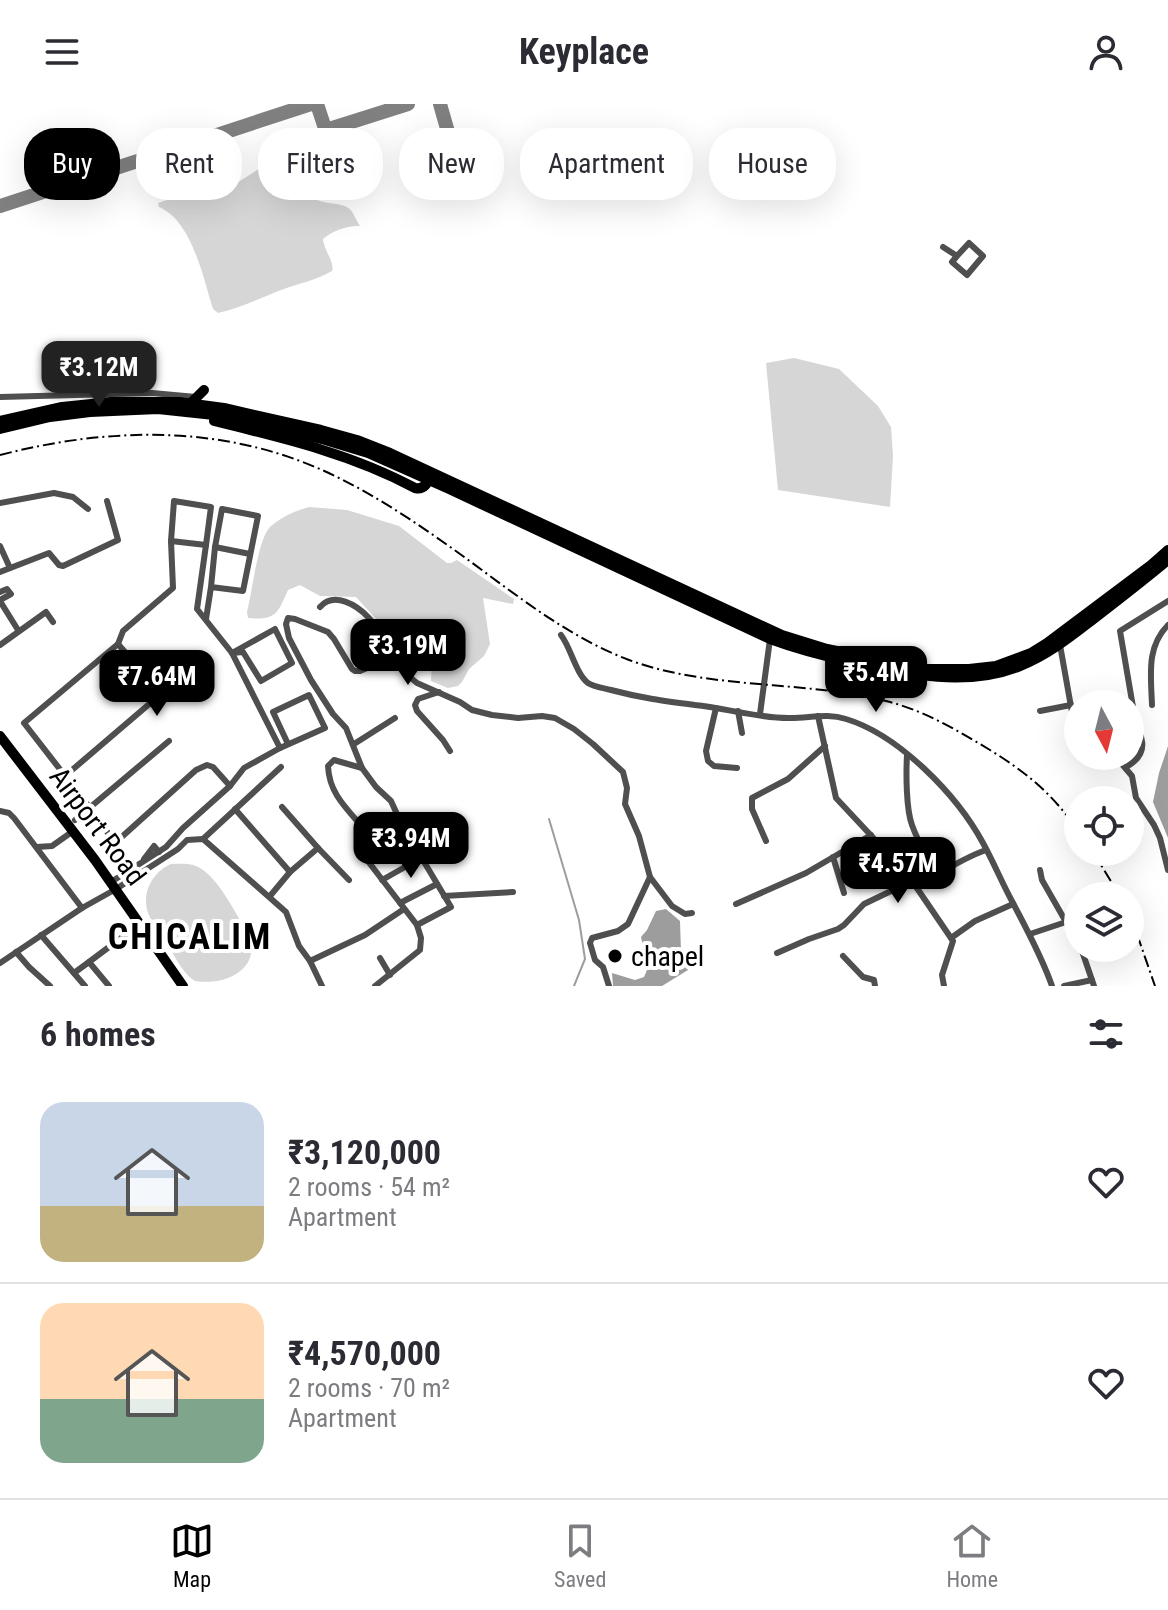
<!DOCTYPE html>
<html lang="en">
<head>
<meta charset="utf-8">
<style>
	body { margin:0; font-family:"Roboto Condensed",sans-serif; background:#f7f7f7; color:#2b2b33; height:100vh; display:flex; flex-direction:column; font-size:30px; white-space:nowrap }
	* { box-sizing:border-box; margin:0 }
	p { font-size:26px; color:#7c7c81 }
	.icon { flex:none; width:44px; height:44px; fill:none; stroke:currentColor; stroke-width:2; stroke-linecap:round; stroke-linejoin:round }
	.map { position:relative; height:882px; overflow:hidden }
	.side { display:flex; flex-direction:column; background:#fff; flex:1 }
	.side>* { flex:none }
	.hud { position:absolute; left:24px; top:24px; width:1120px; height:72px; display:flex; gap:16px }
	.needle { width:52px; rotate:173deg }
	.controls { position:absolute; left:1064px; top:586px; display:grid; gap:16px }
	.controls a { display:grid; place-items:center; width:80px; height:80px; border-radius:50%; background:#fff; box-shadow:0 8px 32px #0002; font-size:40px }
	.price { position:absolute; translate:-50% -68px; padding:0 18px; border-radius:16px; background:#000; color:#fff; font-size:26px; line-height:52px; filter:drop-shadow(0 2px 4px #0008) }
	.price::after { content:''; position:absolute; left:50%; top:48px; width:24px; height:18px; margin-left:-12px; background:inherit; clip-path:polygon(0 0,100% 0,50% 100%) }
	.price.selected { background:#222; color:#fff }
	ul { padding:0; list-style:none }
	li { display:flex; align-items:center; gap:24px; height:200px; padding:0 40px }
	li+li { border-top:2px solid #e1e1e2 }
	li span { display:grid; place-items:center; flex:none; width:224px; height:160px; border-radius:24px; color:#555 }
	li>.icon { margin-inline-start:auto }
	span .icon { width:96px; height:96px; fill:#fffc; stroke-width:1 }
	li b { font-size:34px }
	h2 { display:flex; justify-content:space-between; align-items:center; height:96px; padding:0 40px; font-size:34px }
	.chip { padding:0 28px; border-radius:32px; background:#fff; box-shadow:0 8px 32px #0002; font-size:28px; line-height:72px }
	.chip.selected { background:#000; color:#fff }
	header { display:flex; justify-content:space-between; align-items:center; height:104px; padding:0 40px; background:#fff; font-size:36px; font-weight:700 }
	.menu { display:flex; justify-content:space-around; align-items:center; height:112px; border-top:2px solid #e1e1e2; background:#fff; font-size:22px; color:#7c7c81 }
	.menu a { display:grid; justify-items:center; gap:4px }
	.menu .selected { color:#000 }
	.map>svg:first-child { display:block }
</style>
</head>
<body>
<header><svg class="icon" aria-label="menu" viewBox="0 0 24 24"><path d="M4 6h16M4 12h16M4 18h16"/></svg>Keyplace<svg class="icon" aria-label="person" viewBox="0 0 24 24"><circle cx="12" cy="8" r="4"/><path d="M4 21q1-7 8-7t8 7"/></svg></header>
<div class="map">
<svg width="1168" height="882" viewBox="0 0 1168 882">
	<rect width="100%" height="100%" fill="#fff"/>
	<!-- green -->
	<g fill="#d6d6d6">
		<path d="M297,48L317,96C327,100 339,99 347,103C353,106 356,116 360,122C349,121 331,127 323,135C324,147 335,158 332,167C317,176 300,179 284,185C262,193 241,204 218,209L213,205C203,173 192,117 159,103L158,99C182,90 214,90 236,79C257,68 274,51 297,48Z"/>
		<path d="M794,254L839,265L878,302L891,323L893,352L890,403L778,386L766,259Z"/>
		<path d="M309,403L347,406L399,422L447,459H451L457,456L514,495L513,500L483,494L490,540L484,552L469,565L462,578L458,582L448,584L431,577L432,555L424,548L404,555L398,551L377,516L356,493L320,492L300,481L288,486C278,508 277,517 248,514L247,508C252,489 258,435 270,423C281,413 295,407 309,403Z"/>
		<path d="M171,760C180,760 188,759 196,762C218,771 237,812 249,832C261,865 226,882 195,877C183,870 176,854 169,843C162,833 153,822 149,811C140,791 152,768 171,760Z"/>
	</g>
	<!-- water -->
	<g fill="#9d9d9d">
		<path d="M1168,642V734L1153,698L1159,669Z"/>
		<path d="M666,805L680,817L681,847L688,866L662,882H613L612,869L635,876L644,873C653,857 644,849 641,833L647,826L656,807Z"/>
	</g>
	<g fill="none" stroke-linecap="round" stroke-linejoin="round">
		<!-- stream -->
		<path stroke="#9d9d9d" stroke-width="2" d="M549,715L579,816L585,855L574,882"/>
		<!-- taxiway -->
		<g stroke="#808080" stroke-width="14">
			<path d="M317,0L339,67L346,69L363,64"/>
			<path d="M440,0L450,35"/>
			<path d="M326,26L408,0"/>
			<path d="M0,102L311,0"/>
		</g>
		<!-- minor -->
		<g stroke="#4f4f4f" stroke-width="6">
			<path d="M943,143L957,152L969,139L983,152L967,171L952,158L957,152"/>
			<path d="M0,293L152,289L196,293"/>
			<path d="M0,399L54,389L73,393L88,405"/>
			<path d="M171,437L174,397L211,403L206,441"/>
			<path d="M0,442L10,464"/>
			<path d="M215,443L250,450"/>
			<path d="M0,468L49,449L59,461L63,462L118,436L107,397"/>
			<path d="M0,488L7,485L11,490L0,496"/>
			<path d="M0,497L18,526"/>
			<path d="M320,503C334,487 357,501 369,514C380,525 384,540 393,553"/>
			<path d="M206,515L211,483L243,487L258,412L222,405L215,443L211,483"/>
			<path d="M275,525L292,559L261,577L243,548L232,549Z"/>
			<path d="M561,531C571,544 576,570 588,579C594,583 604,584 611,586C641,594 664,597 695,601C725,604 761,615 791,614C810,614 828,609 846,615C899,631 957,691 983,739C994,759 1002,779 1013,799C1027,826 1042,853 1052,882"/>
			<path d="M0,541L46,508L53,518"/>
			<path d="M1060,541L1075,625L1078,626"/>
			<path d="M439,588L418,595L415,601L417,607L443,636L450,647"/>
			<path d="M1152,601C1151,572 1146,543 1168,521"/>
			<path d="M716,604L706,647L708,657L714,662L737,664"/>
			<path d="M738,607L742,629"/>
			<path d="M1040,607L1071,601"/>
			<path d="M1130,609L1133,603L1120,527L1168,497"/>
			<path d="M760,610L770,535"/>
			<path d="M818,612L836,694L908,771L953,837L942,871L944,882"/>
			<path d="M354,640L395,614"/>
			<path d="M907,651C906,669 906,705 912,721C918,738 928,755 938,771"/>
			<path d="M1115,652L1132,672L1136,694L1154,721L1160,734L1168,766"/>
			<path d="M1126,663C1152,649 1142,630 1130,610"/>
			<path d="M362,664L334,656L328,662C329,686 342,700 358,718C365,725 371,731 373,740L364,747V752L417,821L421,834L420,846L375,882"/>
			<path d="M65,672L161,590L118,540"/>
			<path d="M235,705L290,768"/>
			<path d="M0,707L9,709L14,714L82,804"/>
			<path d="M75,716L169,637"/>
			<path d="M402,721L451,803L417,821"/>
			<path d="M203,735L281,663"/>
			<path d="M766,737L752,705V694L788,675L825,642"/>
			<path d="M115,739L196,666L207,661L213,663L230,682"/>
			<path d="M373,740L399,725L402,721L391,697L376,683L362,664L346,624L333,610L311,576L289,534L286,520L288,514L295,515L328,528L334,535L352,565L355,567H360L393,553L406,570L417,579L460,598L472,606L492,611L518,614L542,612L555,614L574,625L593,640L623,668L627,684L625,700L639,732L650,773L672,802L685,810L692,809"/>
			<path d="M37,743L52,742L69,730"/>
			<path d="M318,744L349,776"/>
			<path d="M833,753L844,789"/>
			<path d="M144,755L154,742L159,748"/>
			<path d="M133,764L90,704L24,619L118,540L123,527L173,484L171,437L206,441L197,505L232,549L280,644"/>
			<path d="M1040,766L1042,776L1066,818"/>
			<path d="M382,776L421,754"/>
			<path d="M111,778L166,743L183,724L230,682L244,664L280,644L325,624L309,591L273,608L288,640"/>
			<path d="M916,783C940,770 960,755 986,746"/>
			<path d="M270,792L290,768L318,744L282,703"/>
			<path d="M444,792L513,788"/>
			<path d="M400,799L437,780"/>
			<path d="M736,800L806,769L871,731"/>
			<path d="M1030,830L1066,818L1072,820L1078,836"/>
			<path d="M41,831L85,882"/>
			<path d="M951,834L975,817L1013,800"/>
			<path d="M1081,844L1094,882"/>
			<path d="M16,848L29,863L50,882"/>
			<path d="M777,849L809,835L838,825L844,821L864,800L912,777"/>
			<path d="M843,852L863,873L874,876L875,882"/>
			<path d="M380,854L390,871"/>
			<path d="M310,857L365,831L404,805"/>
			<path d="M89,858L137,822"/>
			<path d="M0,859L82,804L116,785L178,745L187,736L203,735L286,808L299,842L310,857L322,882"/>
			<path d="M74,869L89,858L109,882"/>
			<path d="M609,882L603,863L595,856L590,839L592,834L618,827L628,820L650,773"/>
			<path d="M1064,882L1092,876"/>
		</g>
		<!-- trunk -->
		<g stroke="#000" stroke-width="10">
			<path d="M191,299L204,286"/>
			<path d="M0,317L62,303L111,298H179L224,304L321,326L357,336L390,349L782,531L827,545L925,565H969L996,562L1031,549L1047,539L1151,461L1168,446"/>
			<path d="M214,317C283,334 352,350 415,384C424,386 428,379 430,371"/>
			<path d="M0,325L50,313L90,308L158,305L214,311L239,315L325,336L368,349L449,385L770,535C797,545 824,552 852,558C906,570 966,584 1020,562C1046,552 1069,534 1091,517C1117,497 1143,477 1168,456"/>
			<path d="M0,632L95,756L183,882"/>
		</g>
		<!-- rail -->
		<g stroke="#000" stroke-width="2" stroke-dasharray="12 4 2 4" stroke-linecap="butt">
			<path d="M0,351C113,322 230,320 337,373C380,394 421,422 460,450C514,489 566,532 629,556C711,586 802,576 886,597C923,606 957,626 990,646C1027,669 1053,690 1078,727"/>
			<path d="M1093,748L1120,792"/>
			<path d="M1130,810L1155,882"/>
		</g>
	</g>
	<!-- markers -->
	<circle fill="#000" stroke="#fff" stroke-width="3" cx="615" cy="852" r="8"/>
	<g text-anchor="middle" stroke-width="8" stroke-linejoin="round" paint-order="stroke">
		<!-- street labels -->
		<g font-size="28" fill="#000" stroke="#fff">
			<text transform="translate(98 722) rotate(53)" y="10">Airport Road</text>
		</g>
		<!-- poi labels -->
		<g font-size="28" fill="#000" stroke="#fff" text-anchor="start">
			<text x="631" y="862">chapel</text>
		</g>
		<!-- district labels -->
		<g font-size="36" font-weight="bold" letter-spacing="2" fill="#000" stroke="#fff">
			<text x="190" y="845">CHICALIM</text>
		</g>
	</g>
</svg>
<div class="controls">
<a><svg class="needle" viewBox="-14 -14 28 28"><path d="M0-13l5 13h-10z" fill="#e53935"/><path d="M0 13l5-13h-10z" fill="#7c7c81"/></svg></a>
<a><svg class="icon" aria-label="locate" viewBox="0 0 24 24"><circle cx="12" cy="12" r="6"/><path d="M12 2v4M12 18v4M2 12h4M18 12h4"/></svg></a>
<a><svg class="icon" aria-label="layers" viewBox="0 0 24 24"><path d="M12 4l9 5-9 5-9-5zM3 14l9 5 9-5"/></svg></a>
</div>
<b class="price selected" style="left:99px;top:305px">₹3.12M</b>
<b class="price" style="left:408px;top:583px">₹3.19M</b>
<b class="price" style="left:876px;top:610px">₹5.4M</b>
<b class="price" style="left:157px;top:614px">₹7.64M</b>
<b class="price" style="left:411px;top:776px">₹3.94M</b>
<b class="price" style="left:898px;top:801px">₹4.57M</b>
<div class="hud">
<a class="chip selected">Buy</a>
<a class="chip">Rent</a>
<a class="chip">Filters</a>
<a class="chip">New</a>
<a class="chip">Apartment</a>
<a class="chip">House</a>
</div>
</div>
<section class="side">
<h2>6 homes<svg class="icon" aria-label="filters" viewBox="0 0 24 24"><path d="M4 7h16M4 17h16"/><circle cx="9" cy="7" r="2"/><circle cx="15" cy="17" r="2"/></svg></h2>
<ul>
<li><span style="background:linear-gradient(#c9d6e8 65%,#c2b280 0)"><svg class="icon" aria-label="home" viewBox="0 0 24 24"><path d="M3 11l9-7 9 7M6 9v11h12V9"/></svg></span><div><b>₹3,120,000</b><p>2 rooms · 54 m²</p><p>Apartment</p></div><svg class="icon" aria-label="heart" viewBox="0 0 24 24"><path d="M12 20l-8-8c-3-5 5-10 8-4 3-6 11-1 8 4z"/></svg></li>
<li><span style="background:linear-gradient(#ffd9b3 60%,#7fa58c 0)"><svg class="icon" aria-label="home" viewBox="0 0 24 24"><path d="M3 11l9-7 9 7M6 9v11h12V9"/></svg></span><div><b>₹4,570,000</b><p>2 rooms · 70 m²</p><p>Apartment</p></div><svg class="icon" aria-label="heart" viewBox="0 0 24 24"><path d="M12 20l-8-8c-3-5 5-10 8-4 3-6 11-1 8 4z"/></svg></li>
</ul>
</section>
<nav class="menu">
<a class="selected"><svg class="icon" aria-label="map" viewBox="0 0 24 24"><path d="M3 6l6-2 6 2 6-2v14l-6 2-6-2-6 2zM9 4v14M15 6v14"/></svg>Map</a>
<a><svg class="icon" aria-label="saved" viewBox="0 0 24 24"><path d="M7 4h10v16l-5-4-5 4z"/></svg>Saved</a>
<a><svg class="icon" aria-label="home" viewBox="0 0 24 24"><path d="M3 11l9-7 9 7M6 9v11h12V9"/></svg>Home</a>
</nav>
</body>
</html>
